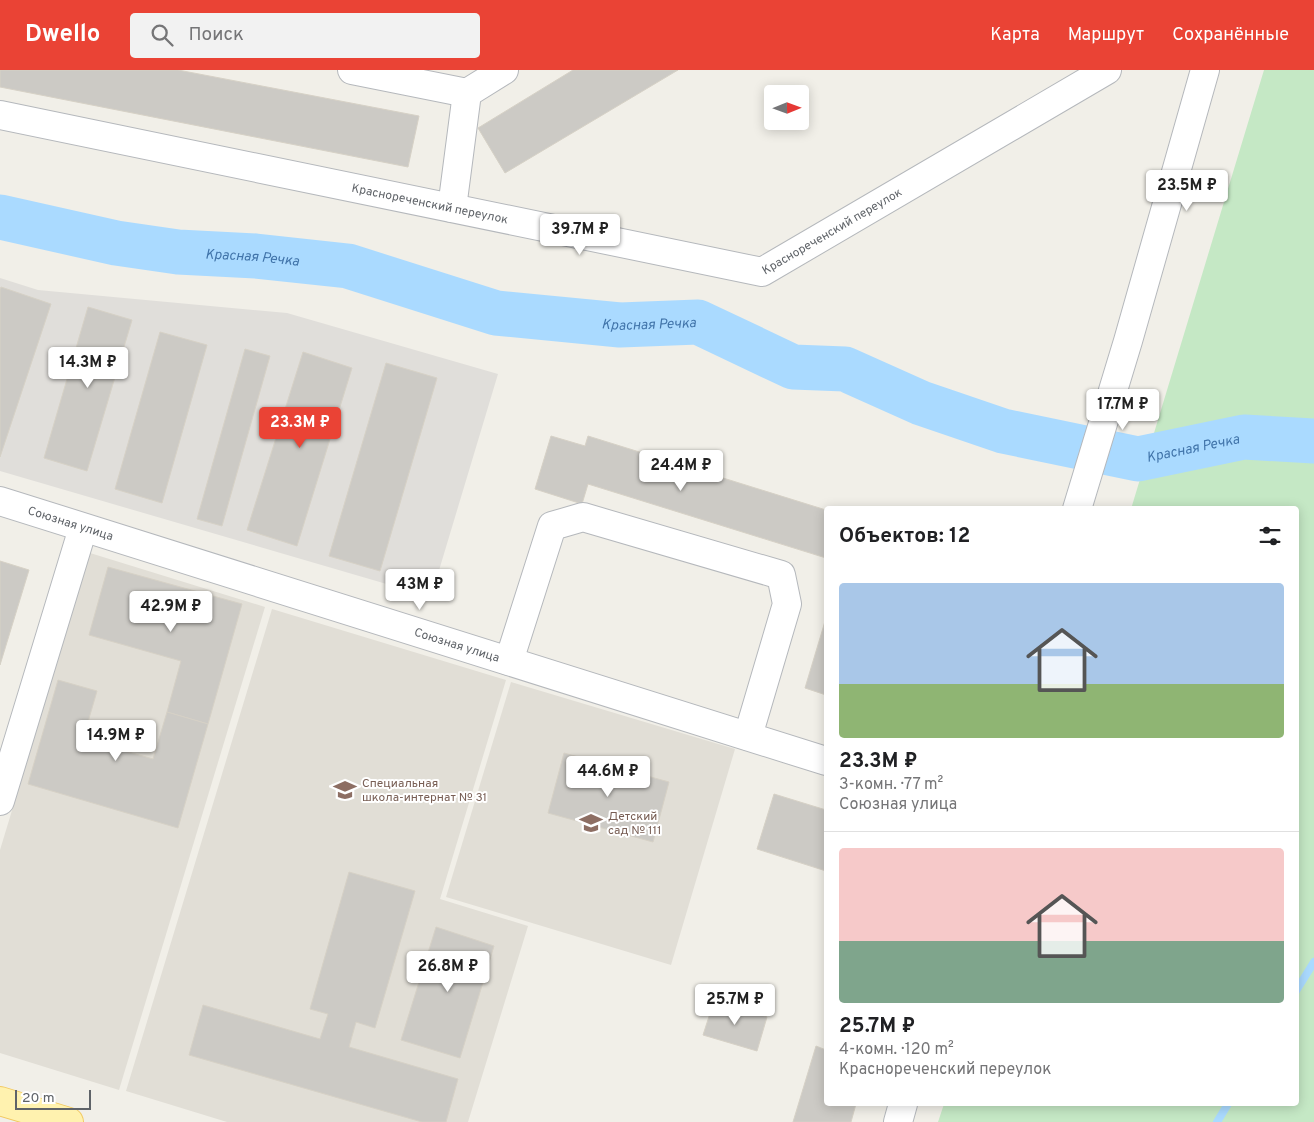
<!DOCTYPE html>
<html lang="ru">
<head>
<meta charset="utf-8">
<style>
	body { margin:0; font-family:Overpass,sans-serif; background:#f2f2f2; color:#202124; height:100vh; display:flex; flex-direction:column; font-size:19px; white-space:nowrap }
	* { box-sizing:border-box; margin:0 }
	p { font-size:16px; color:#757577 }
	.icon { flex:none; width:28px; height:28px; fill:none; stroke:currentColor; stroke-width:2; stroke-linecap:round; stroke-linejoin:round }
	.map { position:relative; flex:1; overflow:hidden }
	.sheet { position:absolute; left:824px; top:436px; width:475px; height:600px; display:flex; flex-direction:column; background:#fff; border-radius:5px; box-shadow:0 2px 12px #0003 }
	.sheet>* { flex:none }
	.needle { width:32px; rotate:89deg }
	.controls { position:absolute; left:764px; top:15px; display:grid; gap:10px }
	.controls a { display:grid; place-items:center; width:45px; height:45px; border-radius:5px; background:#fff; box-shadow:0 2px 12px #0003; font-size:25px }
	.scale { position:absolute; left:15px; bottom:12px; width:76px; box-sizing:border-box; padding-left:5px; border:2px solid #5f6368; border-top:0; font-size:14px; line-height:18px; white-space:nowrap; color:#5f6368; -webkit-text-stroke:4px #fff; paint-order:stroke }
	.price { position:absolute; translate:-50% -42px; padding:0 11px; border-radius:5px; background:#fff; color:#222; font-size:16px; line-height:32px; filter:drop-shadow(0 1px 2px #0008) }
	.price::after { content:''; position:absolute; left:50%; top:30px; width:15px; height:11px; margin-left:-8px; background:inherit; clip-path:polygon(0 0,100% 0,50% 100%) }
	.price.selected { background:#ea4335; color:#fff }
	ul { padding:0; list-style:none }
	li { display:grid; align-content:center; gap:10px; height:265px; padding:0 15px }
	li+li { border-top:1px solid #e0e0e0 }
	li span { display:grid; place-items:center; height:155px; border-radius:5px; color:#555 }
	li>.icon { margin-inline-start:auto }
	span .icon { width:90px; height:90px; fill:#fffc; stroke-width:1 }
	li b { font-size:21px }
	h2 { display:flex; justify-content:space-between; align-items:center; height:60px; padding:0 15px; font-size:21px }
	header { display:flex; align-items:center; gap:30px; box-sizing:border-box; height:70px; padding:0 25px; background:#ea4335; color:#fff }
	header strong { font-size:24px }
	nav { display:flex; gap:28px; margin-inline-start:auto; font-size:18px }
	.search { width:350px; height:45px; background:#f2f2f2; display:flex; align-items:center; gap:12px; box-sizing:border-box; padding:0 18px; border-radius:5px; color:#757577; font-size:19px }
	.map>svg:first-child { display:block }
</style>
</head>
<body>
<header>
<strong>Dwello</strong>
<div class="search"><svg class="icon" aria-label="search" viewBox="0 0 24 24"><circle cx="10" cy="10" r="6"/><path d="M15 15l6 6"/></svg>Поиск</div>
<nav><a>Карта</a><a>Маршрут</a><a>Сохранённые</a></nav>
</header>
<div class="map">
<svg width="1314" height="1052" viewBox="0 0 1314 1052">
	<rect width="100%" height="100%" fill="#f1efe8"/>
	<!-- industrial -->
	<path fill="#e0deda" d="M0,208L38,220L287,243L498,304L431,527L0,401Z"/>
	<!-- education -->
	<g fill="#e1ded6">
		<path d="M90,483L265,537L119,1020L0,983V780Z"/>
		<path d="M272,539L506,610L440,829L528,856L468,1052H227L126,1021Z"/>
		<path d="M511,612L735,679L671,895L446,827Z"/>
	</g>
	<!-- green -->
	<path fill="#c5e8c5" d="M1264,0H1314V1052H938L944,1034H1296V439H1131Z"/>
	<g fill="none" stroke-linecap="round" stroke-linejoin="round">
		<!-- stream -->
		<g stroke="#aadaff" stroke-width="8">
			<path d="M1296,921L1314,892"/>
			<path d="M1217,1052L1228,1034"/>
		</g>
		<!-- river -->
		<path stroke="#aadaff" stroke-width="45" id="s1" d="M0,147L116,173L178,182L256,186L348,196L496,243L620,255L698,252L793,297L845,299L921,333L1003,361L1138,389L1244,367L1314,371"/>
	</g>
	<!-- building -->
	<g fill="#cccac5" stroke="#d6d1c6">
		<path d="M0,0H178L419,46L408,97L0,17Z"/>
		<path d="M573,0H678L505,103L478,58Z"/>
		<path d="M1,217L51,234L0,387V219Z"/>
		<path d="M88,237L132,250L87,401L44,388Z"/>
		<path d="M160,262L207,275L162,433L115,419Z"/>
		<path d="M245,279L270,286L222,456L197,449Z"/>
		<path d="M303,282L352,298L297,476L247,460Z"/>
		<path d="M386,293L437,308L380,501L329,486Z"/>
		<path d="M551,366L585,376L588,366L826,440V488L588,414L582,434L535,419Z"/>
		<path d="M0,491L29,500L0,595Z"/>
		<path d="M108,497L242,534L208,654L167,642L181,591L89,565Z"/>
		<path d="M826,548V625L805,618Z"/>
		<path d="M58,610L97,621L83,669L153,689L167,642L208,654L178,758L28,714Z"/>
		<path d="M564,683L669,712L653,772L548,743Z"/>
		<path d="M774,724L826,740V801L757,779Z"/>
		<path d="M349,802L415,821L375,958L356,952L349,977L458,1009L446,1052H422L189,985L203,935L320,969L328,944L310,939Z"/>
		<path d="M436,857L494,876L460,988L401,970Z"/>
		<path d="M714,931L767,947L757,981L703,965Z"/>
		<path d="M816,976L826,980V1034H856L851,1052H793Z"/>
	</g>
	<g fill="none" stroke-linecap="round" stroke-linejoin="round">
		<defs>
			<g id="minor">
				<path d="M352,0L467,23"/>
				<path id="s2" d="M0,45L762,202L1107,0"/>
				<path d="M452,138L467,23L504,0"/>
				<path id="s3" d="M0,431L826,691"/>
				<path d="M1077,439L1128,271L1205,0"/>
				<path d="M509,591L552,456L583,447L781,505L787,534L748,666"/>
				<path d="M0,731L83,458"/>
				<path d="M898,1052L903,1034"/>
			</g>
			<path id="major" d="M0,1031L69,1052"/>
		</defs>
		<!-- minor casing -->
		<use href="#minor" stroke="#b5b8bc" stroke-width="30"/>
		<!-- major casing -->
		<use href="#major" stroke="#f2c960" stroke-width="30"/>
		<!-- minor -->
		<use href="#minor" stroke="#fff" stroke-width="28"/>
		<!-- major -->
		<use href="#major" stroke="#fff2af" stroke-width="28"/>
	</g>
	<!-- icons -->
	<defs>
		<symbol id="school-bare" viewBox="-9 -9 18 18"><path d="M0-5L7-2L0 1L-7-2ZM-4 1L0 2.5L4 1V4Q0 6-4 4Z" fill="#8d6e63" stroke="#fff" stroke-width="2.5" paint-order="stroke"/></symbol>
	</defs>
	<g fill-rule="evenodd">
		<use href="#school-bare" x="329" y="704" width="32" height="32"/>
		<use href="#school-bare" x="575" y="737" width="32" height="32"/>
	</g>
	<g text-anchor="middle" stroke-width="4" stroke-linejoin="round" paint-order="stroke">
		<!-- street labels -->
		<g font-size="12" fill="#5f6368" stroke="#fff">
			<text dy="4" stroke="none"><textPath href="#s2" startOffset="439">Краснореченский переулок</textPath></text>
			<text dy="4" stroke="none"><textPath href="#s2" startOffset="859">Краснореченский переулок</textPath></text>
			<text dy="4" stroke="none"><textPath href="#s3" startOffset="74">Союзная улица</textPath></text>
			<text dy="4" stroke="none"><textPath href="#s3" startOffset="479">Союзная улица</textPath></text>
		</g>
		<!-- education labels -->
		<g font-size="12" fill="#785e54" stroke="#fff" text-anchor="start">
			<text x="362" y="717">Специальная<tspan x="362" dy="14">школа-интернат № 31</tspan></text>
			<text x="608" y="750">Детский<tspan x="608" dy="14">сад № 111</tspan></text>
		</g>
		<!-- water labels -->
		<g font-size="14" font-style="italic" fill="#4174aa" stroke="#fff">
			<text dy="5" stroke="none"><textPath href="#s1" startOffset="256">Красная Речка</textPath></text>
			<text dy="5" stroke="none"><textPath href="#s1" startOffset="661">Красная Речка</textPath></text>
			<text dy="5" stroke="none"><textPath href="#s1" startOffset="1231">Красная Речка</textPath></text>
		</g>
	</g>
</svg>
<div class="controls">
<a><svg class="needle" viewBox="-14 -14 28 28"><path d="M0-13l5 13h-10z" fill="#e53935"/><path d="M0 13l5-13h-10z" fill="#757577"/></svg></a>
</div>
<div class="scale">20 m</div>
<b class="price" style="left:1187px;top:142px">23.5M ₽</b>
<b class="price" style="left:580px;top:186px">39.7M ₽</b>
<b class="price" style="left:88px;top:319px">14.3M ₽</b>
<b class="price" style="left:1123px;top:361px">17.7M ₽</b>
<b class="price selected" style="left:300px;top:379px">23.3M ₽</b>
<b class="price" style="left:681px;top:422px">24.4M ₽</b>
<b class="price" style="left:420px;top:541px">43M ₽</b>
<b class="price" style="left:171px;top:563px">42.9M ₽</b>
<b class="price" style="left:116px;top:692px">14.9M ₽</b>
<b class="price" style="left:608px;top:728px">44.6M ₽</b>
<b class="price" style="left:448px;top:923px">26.8M ₽</b>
<b class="price" style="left:735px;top:956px">25.7M ₽</b>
<section class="sheet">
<h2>Объектов: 12<svg class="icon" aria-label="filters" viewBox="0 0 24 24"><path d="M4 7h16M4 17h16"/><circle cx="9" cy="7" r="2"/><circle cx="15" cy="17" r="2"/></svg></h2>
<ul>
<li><span style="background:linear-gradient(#a9c7e8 65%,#8fb573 0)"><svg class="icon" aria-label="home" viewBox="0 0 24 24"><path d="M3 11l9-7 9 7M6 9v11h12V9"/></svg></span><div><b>23.3M ₽</b><p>3-комн. · 77 m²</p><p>Союзная улица</p></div></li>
<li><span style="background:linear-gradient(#f6c9c9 60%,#7fa58c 0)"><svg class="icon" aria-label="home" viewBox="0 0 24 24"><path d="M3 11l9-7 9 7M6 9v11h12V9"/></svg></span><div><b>25.7M ₽</b><p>4-комн. · 120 m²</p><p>Краснореченский переулок</p></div></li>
</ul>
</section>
</div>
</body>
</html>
